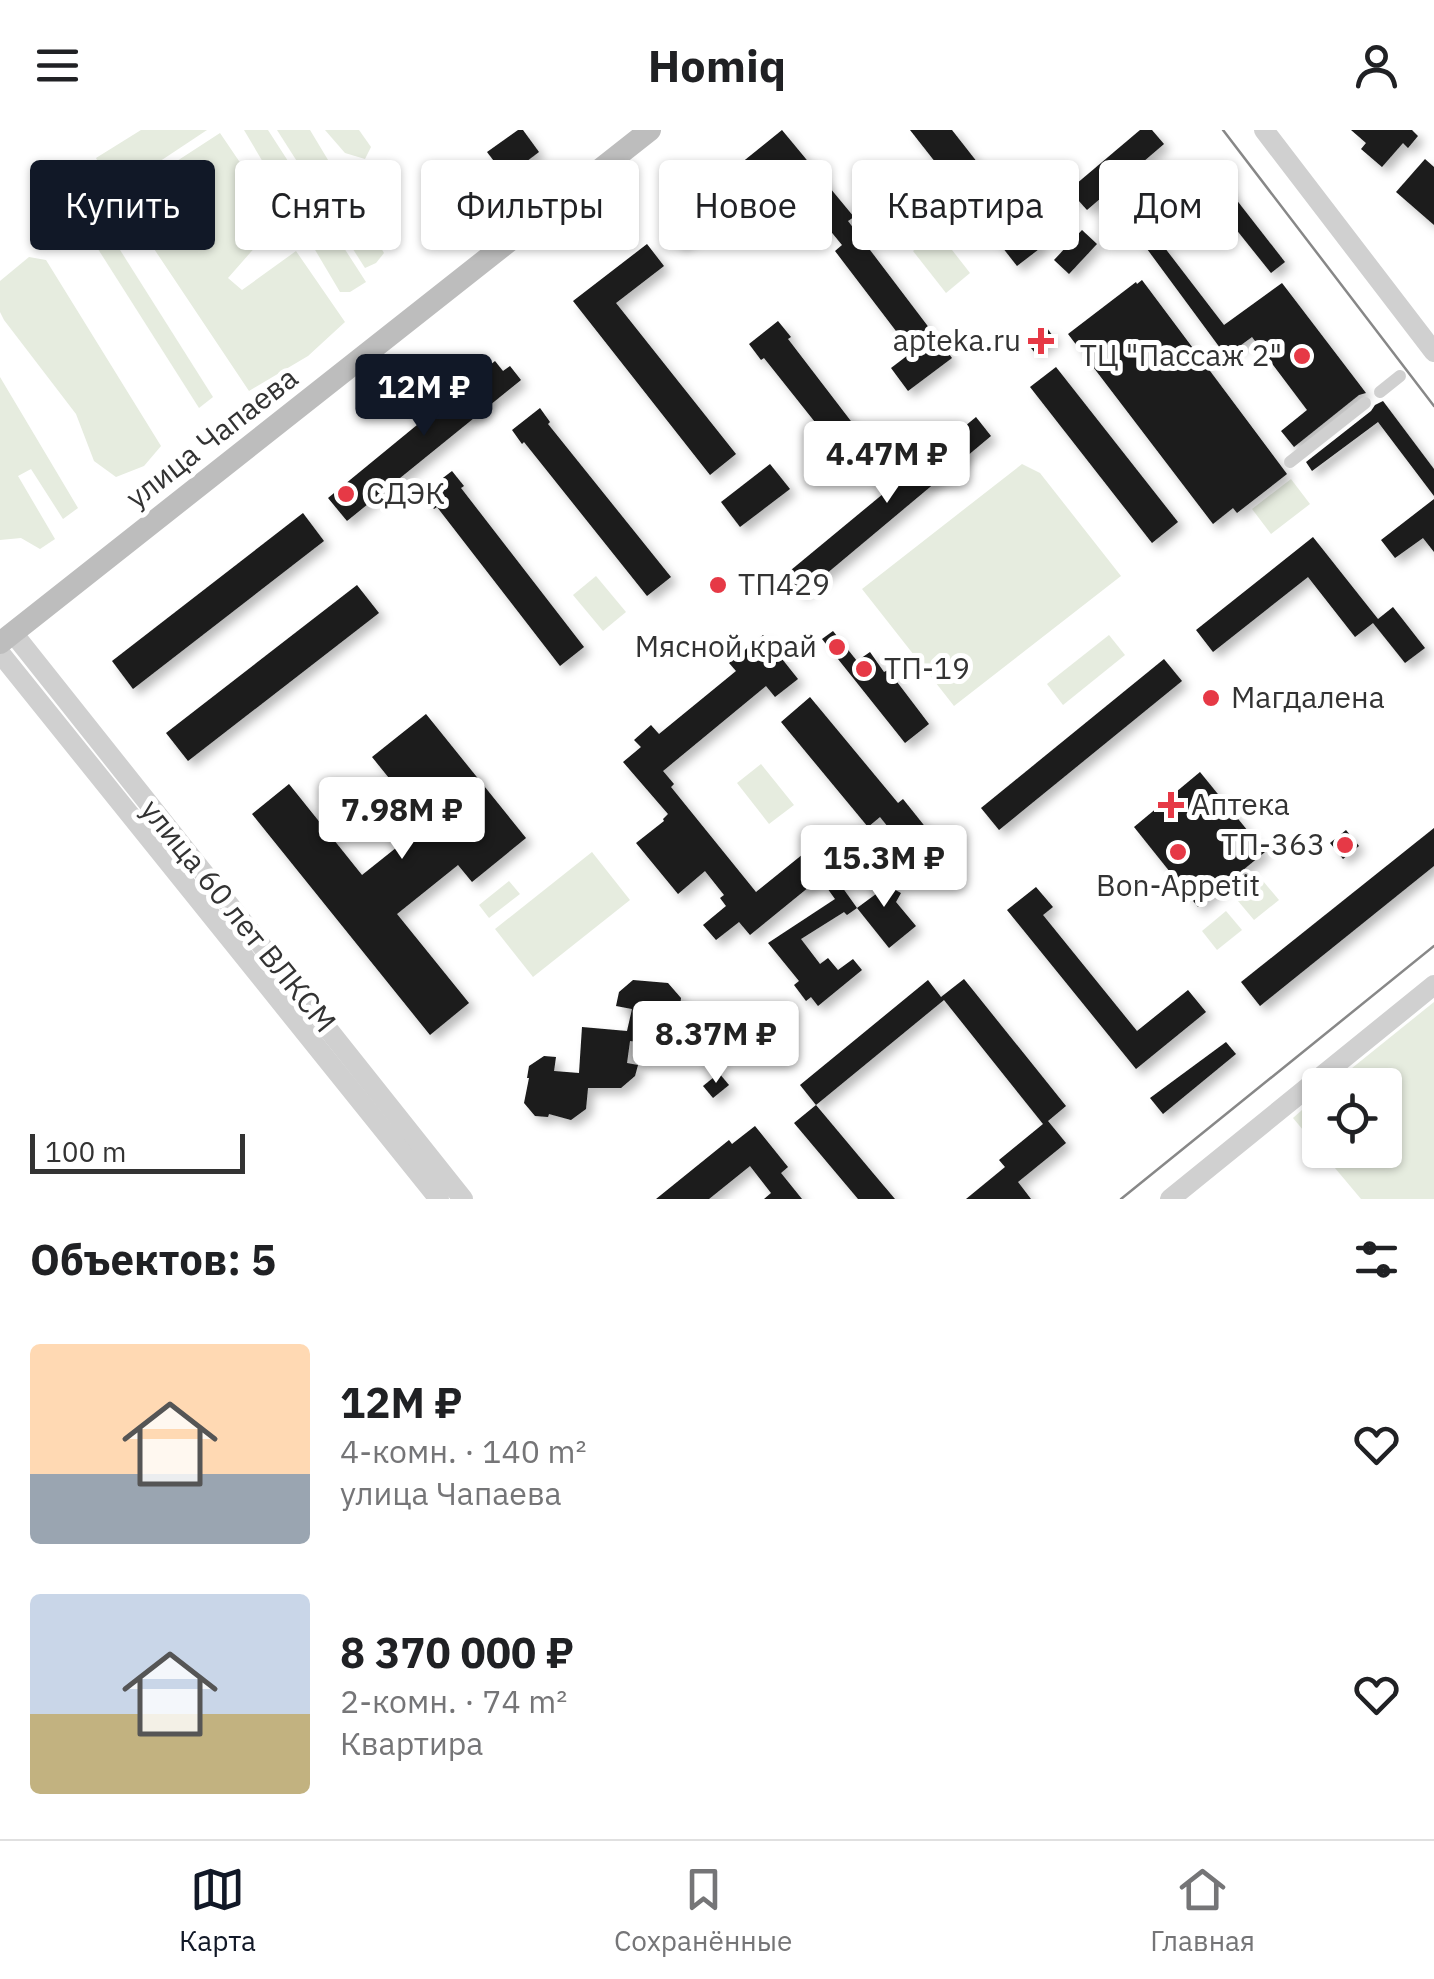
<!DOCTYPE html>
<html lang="ru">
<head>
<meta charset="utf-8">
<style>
	body { margin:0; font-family:"IBM Plex Sans",sans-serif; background:#f6f6f6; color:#202124; height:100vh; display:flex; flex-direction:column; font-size:38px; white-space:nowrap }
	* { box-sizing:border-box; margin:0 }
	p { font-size:32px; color:#757577 }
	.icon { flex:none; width:55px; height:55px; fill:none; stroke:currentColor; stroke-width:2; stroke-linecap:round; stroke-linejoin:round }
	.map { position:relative; height:1069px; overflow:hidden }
	.panel { display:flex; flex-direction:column; background:#fff; flex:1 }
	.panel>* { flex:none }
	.banner { position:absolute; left:30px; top:30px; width:1375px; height:90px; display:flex; gap:20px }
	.fabs { position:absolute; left:1302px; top:938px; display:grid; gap:20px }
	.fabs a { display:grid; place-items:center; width:100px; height:100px; border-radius:10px; background:#fff; box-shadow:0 2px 8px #0004; font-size:50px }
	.scale { position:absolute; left:30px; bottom:25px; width:215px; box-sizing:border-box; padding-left:10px; border:5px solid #333; border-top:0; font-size:28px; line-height:35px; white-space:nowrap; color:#333; -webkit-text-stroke:8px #fff; paint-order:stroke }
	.price { position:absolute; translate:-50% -85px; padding:0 22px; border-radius:10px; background:#fff; color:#222; font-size:32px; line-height:65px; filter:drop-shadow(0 2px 5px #0008) }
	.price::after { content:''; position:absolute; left:50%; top:60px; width:30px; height:22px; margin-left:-15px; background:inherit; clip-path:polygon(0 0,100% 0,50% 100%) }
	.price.selected { background:#111827; color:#fff }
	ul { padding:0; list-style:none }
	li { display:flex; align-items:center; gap:30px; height:250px; padding:0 30px }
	li span { display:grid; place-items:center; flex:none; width:280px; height:200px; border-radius:10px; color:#555 }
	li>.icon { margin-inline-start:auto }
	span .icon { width:120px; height:120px; fill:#fffc; stroke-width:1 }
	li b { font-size:42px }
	h2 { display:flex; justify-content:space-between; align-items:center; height:120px; padding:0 30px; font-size:42px }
	.chip { padding:0 35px; border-radius:10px; background:#fff; box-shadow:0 2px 8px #0004; font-size:35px; line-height:90px }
	.chip.selected { background:#111827; color:#fff }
	header { display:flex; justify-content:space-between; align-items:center; height:130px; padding:0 30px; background:#fff; font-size:45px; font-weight:700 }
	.menu { display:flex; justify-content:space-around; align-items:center; height:140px; border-top:2px solid #e0e0e0; background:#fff; font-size:28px; color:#757577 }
	.menu a { display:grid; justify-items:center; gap:5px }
	.menu .selected { color:#111827 }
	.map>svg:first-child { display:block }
</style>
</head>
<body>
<header><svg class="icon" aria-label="menu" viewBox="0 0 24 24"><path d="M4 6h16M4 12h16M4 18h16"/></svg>Homiq<svg class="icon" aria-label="person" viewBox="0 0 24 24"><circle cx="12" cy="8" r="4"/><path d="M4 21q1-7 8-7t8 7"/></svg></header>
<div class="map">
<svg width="1434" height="1069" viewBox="0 0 1434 1069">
	<defs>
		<filter id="shadow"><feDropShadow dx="6" dy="6" stdDeviation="5" flood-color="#0004"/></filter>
	</defs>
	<rect width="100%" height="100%" fill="#fff"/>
	<!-- green -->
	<g fill="#e6ecdf">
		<path d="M141,0H207L85,81L81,69L105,46L96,28Z"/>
		<path d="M244,0H268L366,152L350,162H340Z"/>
		<path d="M277,0H310L384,123L376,133L365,138Z"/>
		<path d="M325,0H359L371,17L365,29L345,23Z"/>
		<path d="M220,3L279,90L228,148L242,160L296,121L345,192L308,226L249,261L120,68Z"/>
		<path d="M90,87L103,93L213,267L199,278L84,97Z"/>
		<path d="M938,102L970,143L946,163L913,121Z"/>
		<path d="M29,127L46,130L161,316L144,336L116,347L94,331L76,284L4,190L0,182V151Z"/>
		<path d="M0,247L78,378L63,389L31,339L18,346L55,409L40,419L21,408L0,410Z"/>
		<path d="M1022,334L1040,343L1121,446L954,576L862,459Z"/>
		<path d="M1291,349L1310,374L1271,404L1252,379Z"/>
		<path d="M596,446L626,482L603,501L573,465Z"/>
		<path d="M1109,505L1125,525L1063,575L1047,554Z"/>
		<path d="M761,634L794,675L769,694L737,653Z"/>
		<path d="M592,722L630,770L533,847L495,799Z"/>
		<path d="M509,751L520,764L489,788L479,775Z"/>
		<path d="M1263,751L1279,770L1254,790L1238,771Z"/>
		<path d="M1226,781L1242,800L1217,820L1202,801Z"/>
		<path d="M1434,872V1069H1361L1293,988L1320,964V1020H1385V955H1331Z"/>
	</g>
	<!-- building -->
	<g fill="#1a1a1a" filter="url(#shadow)">
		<path d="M518,0H523L539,22L506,47L487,22Z"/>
		<path d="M782,0L854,87L848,91L952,228L908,261L891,238L912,222L835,121L842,115L778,37L680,116L663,96Z"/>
		<path d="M910,0H952L1043,116L1017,136Z"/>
		<path d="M1140,0H1152L1164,14L1087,80L1069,60Z"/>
		<path d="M1351,0H1412L1418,6L1408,18L1403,13L1382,37L1361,19L1366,13Z"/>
		<path d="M1425,29L1434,37V95L1396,62Z"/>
		<path d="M456,35L480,69L461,82L438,47Z"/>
		<path d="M1214,41L1285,132L1271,143L1199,53Z"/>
		<path d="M1148,96L1224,195L1282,153L1366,263L1359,265L1294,317L1281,301L1307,280L1252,207L1226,226L1136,104Z"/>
		<path d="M1082,100L1097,114L1069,144L1054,130Z"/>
		<path d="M647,114L664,136L616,173L736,324L710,345L573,171Z"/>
		<path d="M1142,150L1287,344L1237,383L1233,378L1213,394L1068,204L1136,152L1137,154Z"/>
		<path d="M778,191L791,207L788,209L857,299L860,296L871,311L841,334L830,319L834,316L764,228L761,230L749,214Z"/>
		<path d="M1047,198L1055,209L1035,223L1027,213Z"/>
		<path d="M495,231L503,241L510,236L521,250L347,391L328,368Z"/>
		<path d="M1056,237L1178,392L1152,413L1030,257Z"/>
		<path d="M1383,271L1434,339V366L1378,292L1312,341L1306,332L1371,281L1375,275Z"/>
		<path d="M540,278L550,292L548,294L671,447L647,466L524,312L522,314L512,300Z"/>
		<path d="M976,287L991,306L801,465L785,445Z"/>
		<path d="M770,334L790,359L740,397L721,372Z"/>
		<path d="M452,341L464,356L461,358L584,517L560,536L437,377L434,379L422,364Z"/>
		<path d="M1434,369V422L1423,408L1395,428L1381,410Z"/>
		<path d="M303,383L324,411L133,559L112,531Z"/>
		<path d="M1313,407L1378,489L1393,477L1425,518L1405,533L1373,493L1355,507L1308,447L1213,522L1196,500Z"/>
		<path d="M357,455L379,483L188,631L166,603Z"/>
		<path d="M833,501L857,531L870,522L884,542L888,540L929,594L905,613L822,509Z"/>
		<path d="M763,505L798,549L775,567L766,556L663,641L674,654L671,657L756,762L834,699L853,722L830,740L857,778L847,785L844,782L801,809L820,834L828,828L838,840L853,829L862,840L818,876L811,867L806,871L794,855L799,851L768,813L835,769L820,748L750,805L739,792L716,810L703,795L726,776L720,768L724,765L705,741L678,764L636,713L664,691L663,689L668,684L623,632L641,617L634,610L651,595L659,604L736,541L729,533Z"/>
		<path d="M1164,529L1182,551L999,700L981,678Z"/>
		<path d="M810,567L898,673L903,669L943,719L920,737L880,687L868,697L781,592Z"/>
		<path d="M426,584L526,708L472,752L458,735L397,784L469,873L430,905L252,684L289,654L362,745L426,694L372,627Z"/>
		<path d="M1200,642L1265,722L1198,777L1134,697Z"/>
		<path d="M1434,698V736L1260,876L1241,852Z"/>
		<path d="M1346,700L1359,716L1343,729L1330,713Z"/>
		<path d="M867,733L884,754L901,763L896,772L916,796L889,818L857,778L876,764L857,741Z"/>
		<path d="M1036,757L1053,777L1043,785L1137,901L1188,860L1206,882L1136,939L1007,780Z"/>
		<path d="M964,849L1066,976L1048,991L1066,1013L1018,1052L1031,1069H966L1005,1037L999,1030L1043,994L944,870L816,975L800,955L928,850L941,867Z"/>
		<path d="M633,850L668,853L681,868L677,903L663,915L630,911L627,933L638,935L635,946L621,958H588L586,979L571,990L549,984L548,987L535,986L524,973L529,948H527L529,936L544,926L556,927L554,941L579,943L582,897L627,901L632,879L616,876L619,862Z"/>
		<path d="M1226,912L1236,924L1163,984L1150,968Z"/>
		<path d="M719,943L729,955L713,968L703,956Z"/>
		<path d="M816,975L873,1043L895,1069H858L794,993Z"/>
		<path d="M755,996L788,1037L781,1043L802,1069H764L771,1063L750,1036L709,1069H656L729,1010L732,1014Z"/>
	</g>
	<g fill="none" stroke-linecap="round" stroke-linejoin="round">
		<!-- pedestrian -->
		<g stroke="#d0d0d0" stroke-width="12">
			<path d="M1380,262L1400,246"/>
			<path d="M1290,332L1365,273"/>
		</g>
		<!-- tertiary -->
		<g stroke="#d0d0d0" stroke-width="20">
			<path d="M1264,0L1434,222"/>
			<path d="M13,503L463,1069"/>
			<path d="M0,523L439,1069"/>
			<path d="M1170,1069L1434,855"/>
		</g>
		<!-- secondary -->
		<path stroke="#bdbdbd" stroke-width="22" d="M0,513L650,0"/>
		<!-- tram -->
		<g stroke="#888" stroke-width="2.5">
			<path d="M1223,0L1434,276"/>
			<path d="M1121,1069L1434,816"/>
		</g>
	</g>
	<!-- markers -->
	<g fill="#e63946" stroke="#fff" stroke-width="4">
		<path d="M1036 196h10v10h10v10h-10v10h-10v-10h-10v-10h10z"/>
		<circle cx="1302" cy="226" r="10"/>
		<circle cx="346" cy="364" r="10"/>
		<circle cx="718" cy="455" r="10"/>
		<circle cx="837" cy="517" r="10"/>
		<circle cx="864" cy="539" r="10"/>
		<circle cx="1211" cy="568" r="10"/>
		<path d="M1166 660h10v10h10v10h-10v10h-10v-10h-10v-10h10z"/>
		<circle cx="1345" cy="715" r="10"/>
		<circle cx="1178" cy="722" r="10"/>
	</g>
	<g text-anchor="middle" stroke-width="10" stroke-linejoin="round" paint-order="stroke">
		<!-- poi labels -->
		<g font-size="30" fill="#333" stroke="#fff" text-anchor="start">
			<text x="1021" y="221" text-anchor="end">apteka.ru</text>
			<text x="1282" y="236" text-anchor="end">ТЦ "Пассаж 2"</text>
			<text x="366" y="374">СДЭК</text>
			<text x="738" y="465">ТП429</text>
			<text x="817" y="527" text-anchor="end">Мясной край</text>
			<text x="884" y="549">ТП-19</text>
			<text x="1231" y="578">Магдалена</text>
			<text x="1191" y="685">Аптека</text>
			<text x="1325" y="725" text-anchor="end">ТП-363</text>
			<text x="1178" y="766" text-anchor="middle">Bon-Appetit</text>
		</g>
		<!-- street labels -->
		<g font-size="30" fill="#333" stroke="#fff">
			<text transform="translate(212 308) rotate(-38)" y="10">улица Чапаева</text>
			<text transform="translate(238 786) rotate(51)" y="10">улица 60 лет ВЛКСМ</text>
		</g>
	</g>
</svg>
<div class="fabs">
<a><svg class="icon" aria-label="locate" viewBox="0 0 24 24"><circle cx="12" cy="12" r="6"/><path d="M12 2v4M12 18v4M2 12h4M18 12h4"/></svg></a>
</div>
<div class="scale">100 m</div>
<b class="price selected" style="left:424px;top:309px">12M ₽</b>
<b class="price" style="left:887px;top:376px">4.47M ₽</b>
<b class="price" style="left:402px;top:732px">7.98M ₽</b>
<b class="price" style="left:884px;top:780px">15.3M ₽</b>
<b class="price" style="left:716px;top:956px">8.37M ₽</b>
<div class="banner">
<a class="chip selected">Купить</a>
<a class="chip">Снять</a>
<a class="chip">Фильтры</a>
<a class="chip">Новое</a>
<a class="chip">Квартира</a>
<a class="chip">Дом</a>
</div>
</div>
<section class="panel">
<h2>Объектов: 5<svg class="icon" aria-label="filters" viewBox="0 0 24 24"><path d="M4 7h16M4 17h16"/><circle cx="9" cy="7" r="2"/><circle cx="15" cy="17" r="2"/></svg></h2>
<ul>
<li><span style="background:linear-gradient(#ffd9b3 65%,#9aa5b1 0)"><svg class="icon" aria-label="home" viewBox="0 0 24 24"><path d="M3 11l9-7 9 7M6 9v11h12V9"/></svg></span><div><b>12M ₽</b><p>4-комн. · 140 m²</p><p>улица Чапаева</p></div><svg class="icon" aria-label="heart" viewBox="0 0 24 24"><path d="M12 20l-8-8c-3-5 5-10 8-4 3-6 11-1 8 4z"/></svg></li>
<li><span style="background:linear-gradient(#c9d6e8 60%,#c2b280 0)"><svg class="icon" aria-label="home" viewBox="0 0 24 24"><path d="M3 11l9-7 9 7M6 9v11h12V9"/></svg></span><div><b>8 370 000 ₽</b><p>2-комн. · 74 m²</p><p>Квартира</p></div><svg class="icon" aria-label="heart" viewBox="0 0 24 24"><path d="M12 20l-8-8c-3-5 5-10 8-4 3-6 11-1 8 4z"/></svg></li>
</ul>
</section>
<nav class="menu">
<a class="selected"><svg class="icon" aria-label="map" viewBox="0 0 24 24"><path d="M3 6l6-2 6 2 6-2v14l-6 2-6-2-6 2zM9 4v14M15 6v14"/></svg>Карта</a>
<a><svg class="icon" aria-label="saved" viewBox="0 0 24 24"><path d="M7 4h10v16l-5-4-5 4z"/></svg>Сохранённые</a>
<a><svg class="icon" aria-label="home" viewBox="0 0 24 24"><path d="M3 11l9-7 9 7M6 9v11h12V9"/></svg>Главная</a>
</nav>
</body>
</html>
